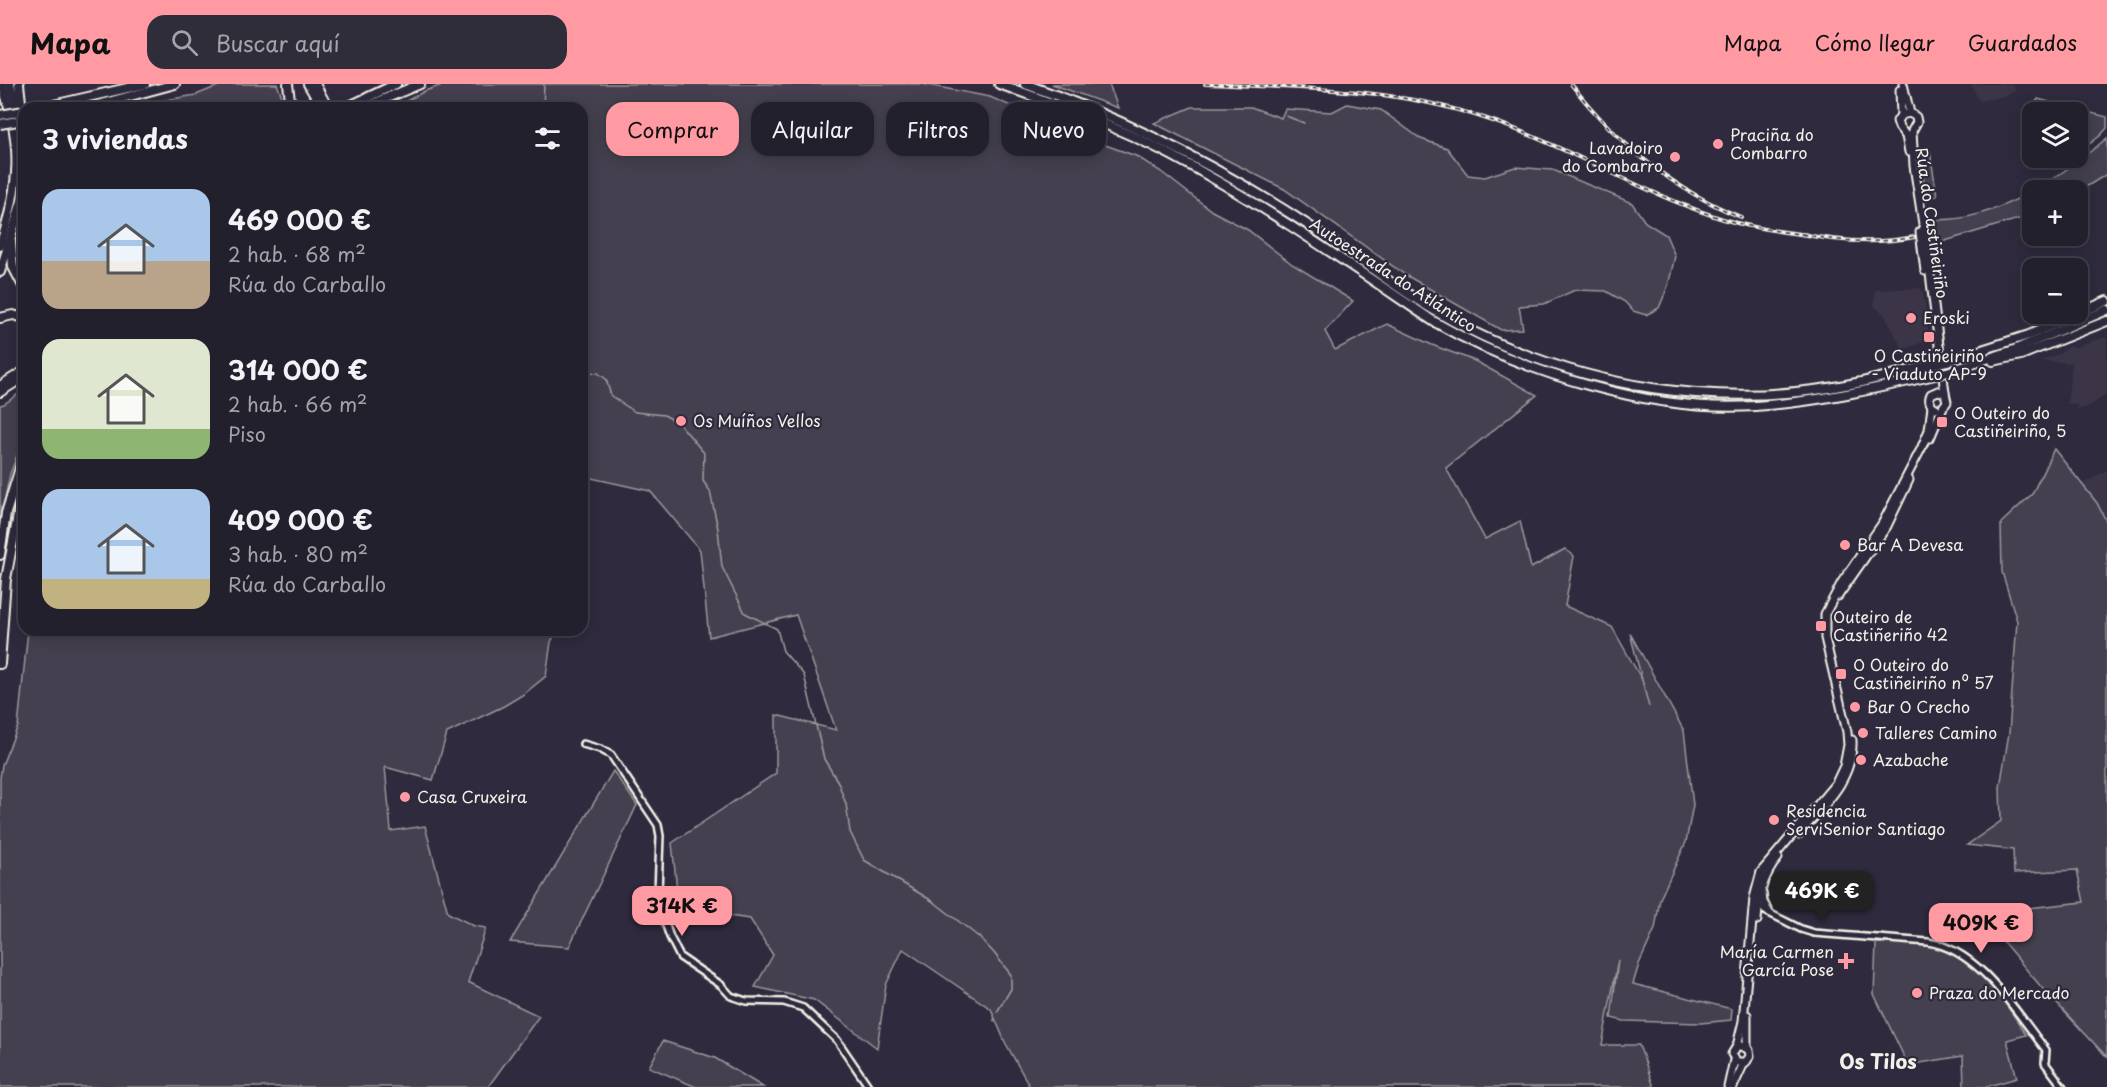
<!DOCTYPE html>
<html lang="es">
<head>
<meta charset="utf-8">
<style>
	body { margin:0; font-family:"Playpen Sans",sans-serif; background:#2f2d3a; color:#f1f3f6; height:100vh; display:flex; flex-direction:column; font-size:22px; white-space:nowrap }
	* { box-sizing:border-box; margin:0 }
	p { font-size:20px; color:#a3a3aa }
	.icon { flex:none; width:33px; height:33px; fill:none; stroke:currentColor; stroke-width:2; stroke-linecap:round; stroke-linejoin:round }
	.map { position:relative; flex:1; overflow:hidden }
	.side { position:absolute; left:18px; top:18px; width:570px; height:534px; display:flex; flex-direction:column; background:#23202e; border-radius:18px; box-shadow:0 3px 15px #0003,0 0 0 2px #403e4a }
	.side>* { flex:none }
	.hud { position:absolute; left:606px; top:18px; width:570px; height:54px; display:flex; gap:12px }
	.tools { position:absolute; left:2022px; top:18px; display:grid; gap:12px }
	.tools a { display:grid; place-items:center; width:66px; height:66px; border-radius:12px; background:#23202e; box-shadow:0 3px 15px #0003,0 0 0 2px #403e4a; font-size:30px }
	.price { position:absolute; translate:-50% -51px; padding:0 14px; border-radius:12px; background:#ff9aa2; color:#111; font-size:20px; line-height:39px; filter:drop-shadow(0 2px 3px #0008) }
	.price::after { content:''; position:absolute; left:50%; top:36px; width:18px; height:14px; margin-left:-9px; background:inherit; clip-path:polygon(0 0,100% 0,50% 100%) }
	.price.active { background:#222; color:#fff }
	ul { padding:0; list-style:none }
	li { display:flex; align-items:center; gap:18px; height:150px; padding:0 24px }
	li span { display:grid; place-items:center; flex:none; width:168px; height:120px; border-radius:18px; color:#555 }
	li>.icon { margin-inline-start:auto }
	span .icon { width:72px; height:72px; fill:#fffc; stroke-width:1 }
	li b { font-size:26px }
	h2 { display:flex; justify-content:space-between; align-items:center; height:72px; padding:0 24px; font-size:26px }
	.pill { padding:0 21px; border-radius:18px; background:#23202e; box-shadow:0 3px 15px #0003,0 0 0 2px #403e4a; font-size:21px; line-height:54px }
	.pill.active { background:#ff9aa2; color:#111 }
	header { display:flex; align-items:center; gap:36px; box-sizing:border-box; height:84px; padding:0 30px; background:#ff9aa2; color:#111 }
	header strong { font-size:28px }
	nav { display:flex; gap:33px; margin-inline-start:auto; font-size:21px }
	.search { width:420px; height:54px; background:#2f2d3a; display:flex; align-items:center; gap:15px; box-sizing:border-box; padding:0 21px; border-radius:18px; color:#a3a3aa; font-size:22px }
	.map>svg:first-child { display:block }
</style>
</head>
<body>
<header>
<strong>Mapa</strong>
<div class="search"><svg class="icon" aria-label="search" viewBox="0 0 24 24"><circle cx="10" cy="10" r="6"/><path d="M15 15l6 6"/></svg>Buscar aquí</div>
<nav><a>Mapa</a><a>Cómo llegar</a><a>Guardados</a></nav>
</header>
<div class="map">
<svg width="2107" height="1003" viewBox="0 0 2107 1003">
	<rect width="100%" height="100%" fill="#2f2a3d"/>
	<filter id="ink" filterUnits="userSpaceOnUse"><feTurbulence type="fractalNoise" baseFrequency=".0167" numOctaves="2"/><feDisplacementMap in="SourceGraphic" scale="12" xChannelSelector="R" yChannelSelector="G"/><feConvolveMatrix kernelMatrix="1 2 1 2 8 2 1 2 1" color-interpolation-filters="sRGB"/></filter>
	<g filter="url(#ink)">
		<!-- built -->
		<g fill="#3b3647">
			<path d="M1971,0H2012L2016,6L2001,13L1979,17Z"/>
			<path d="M1919,204L1923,207L1928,239V252L1925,257L1903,266L1884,230L1874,222L1875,206Z"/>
			<path d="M2102,254H2107V310L2090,322L2078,326L2077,321L2067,319L2072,279L2040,277L2061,269L2069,262L2075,263Z"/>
			<path d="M2107,386V440L2103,428L2081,401Z"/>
		</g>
		<!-- green -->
		<g fill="#454050" stroke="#9c989c" stroke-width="1.5">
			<path d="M223,0H277L282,13L277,24H133L160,17L196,11Z"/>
			<path d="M445,0H922L990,13L1083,53L1136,72L1160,87L1212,127L1248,146L1292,180L1353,217L1325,247L1335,266L1387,240L1432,261L1475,277L1537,311L1446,384L1485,455L1520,437L1531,484L1565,465L1574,472L1565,522L1612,543L1642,596L1649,623L1630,549L1684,647L1693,721L1686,758L1660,815L1655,845L1639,880L1633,900L1732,925L1731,936L1701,939L1624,937L1611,934L1618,876L1602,961H1639L1654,1003H1030L1005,958L991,925L903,865L886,901L877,964L814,916L755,903L773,871L750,835L679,825L672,759L776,689V631L836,646L796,531L709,553L700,466L650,407L582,392V24H393L425,7Z"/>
			<path d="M1052,0H1109L1118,24Z"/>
			<path d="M2038,15L2107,33V44L2101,51L2078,69V28H2042L2036,18Z"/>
			<path d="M1347,20L1381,26L1421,55L1447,64L1468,91L1485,93L1515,83L1553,86L1632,119L1645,138L1666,151L1675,172L1668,202L1659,224L1646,231L1633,227L1625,218L1606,207L1575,206L1544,220L1519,222L1523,245L1501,246L1404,190L1284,105L1154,39L1192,23H1251L1281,34L1285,25L1332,28Z"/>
			<path d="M2107,54V90L2078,108V106H2032V131L1945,157L1932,162L1929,135C1991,142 2062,92 2107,54Z"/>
			<path d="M1930,67L1937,112L1926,114L1920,69Z"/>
			<path d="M24,306V353L10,390L0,437V321L4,320Z"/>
			<path d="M2054,365L2097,419L2107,439V973L2042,904L1979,829L2084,818L2077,786L2014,789L2013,766L1967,761L2001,737L2000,703L2009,649L2017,537L2002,488L2001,439L2032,410Z"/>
			<path d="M28,546H466L469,548L471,546H557L551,558L546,592L524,610L504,622L447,649L433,696L385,683L391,747L425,742L448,829L474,842L486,844L468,898L539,932L488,1003H0V694L2,681L18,642Z"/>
			<path d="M613,687L637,721L569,863L510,858Z"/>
			<path d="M1876,859C1894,860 1920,858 1937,864C1977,876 2005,916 2026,951L2007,956L2017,994L1985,1003H1964L1963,972L1908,981L1874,910Z"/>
			<path d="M663,957L715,974L763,1003H696L649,983Z"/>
		</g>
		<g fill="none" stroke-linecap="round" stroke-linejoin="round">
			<!-- stream -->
			<g stroke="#a19ea0" stroke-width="1.5">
				<path d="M543,24L544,0"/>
				<path d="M1286,32L1304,39"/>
				<path d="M582,276L588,288L598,289L606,295L611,312L635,328L664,331L679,339L704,369L703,397L710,407L718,445L722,483L745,529L777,545L783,567L804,591L824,675L838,698L846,720L850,748L864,776L934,818L980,854L994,869L1011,891V905L997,928"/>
				<path d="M994,937V935"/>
			</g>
			<defs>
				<g id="minor">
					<path d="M583,660L600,665L611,671L658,741L660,752L658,809L663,833L670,853L680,873L721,901L731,912L746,917L784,918L803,924L837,956L869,1003"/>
					<path d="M1763,810L1764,818L1770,829"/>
					<path d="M1758,819L1765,827L1801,845L1814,849L1928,858C1980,866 2015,927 2046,966L2045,979L2063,1003"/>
				</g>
				<g id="major">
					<path d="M1903,0L1910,29L1916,33L1917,38L1912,47L1914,82L1927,166L1945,309"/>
					<path d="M1900,6L1901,31"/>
					<path d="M1909,68L1906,52L1899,43L1897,37L1901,31L1910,29"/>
					<path d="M1920,148L1925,187"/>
					<path d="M1936,324C1930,322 1928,316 1931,310L1938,307"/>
					<path d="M1930,354L1943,323L1947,318L1945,309L1938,307"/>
					<path d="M1838,512L1887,442L1909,396"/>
					<path d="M1799,750C1823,722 1854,696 1852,656"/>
					<path d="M1757,836C1759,812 1762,793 1778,774"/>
					<path d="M1737,962H1742L1749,966L1750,972L1746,978H1737L1732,970L1737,962L1743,937L1754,814L1761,788L1836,699L1844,682L1848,661L1847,648L1825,554V530L1842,498L1882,440L1921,365L1929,346L1932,322"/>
					<path d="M1747,964V931"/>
					<path d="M1728,1003L1734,976"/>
					<path d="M1733,1003L1744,979"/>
				</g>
				<g id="highway">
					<path d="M10,0L20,33L24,63"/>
					<path d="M19,0L22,27"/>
					<path d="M308,0L322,24"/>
					<path d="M315,0L328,24"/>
					<path d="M999,0C1057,21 1116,42 1171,71C1263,120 1347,179 1433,237C1521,288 1652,329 1755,322C1816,318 1875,305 1935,291"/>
					<path d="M1025,0C1126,35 1219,83 1308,141C1361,175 1410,216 1466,244C1584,304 1720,326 1851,300C1879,295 1906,287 1933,280"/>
					<path d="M40,24L145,0"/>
					<path d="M86,24L175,0"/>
					<path d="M288,24L290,16L288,0"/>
					<path d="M345,24L396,0"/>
					<path d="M363,24L420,0"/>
					<path d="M11,157L13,183L24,204"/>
					<path d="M0,162C20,100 23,62 2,0"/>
					<path d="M0,188L22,117L24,100"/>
					<path d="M0,234L13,231L24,234"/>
					<path d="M1947,277L2029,251L2107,217"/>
					<path d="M1993,277L2021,271L2107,237"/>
					<path d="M1947,288L2014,266L2107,226"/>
					<path d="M0,302L24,287"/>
					<path d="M0,308L24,293"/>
					<path d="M0,471L6,429L24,371"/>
					<path d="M0,580L6,495L24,399"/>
				</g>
			</defs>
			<!-- minor casing -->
			<use href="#minor" stroke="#f4f1e8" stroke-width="10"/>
			<!-- major casing -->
			<use href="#major" stroke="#f4f1e8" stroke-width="11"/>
			<!-- highway casing -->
			<use href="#highway" stroke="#f4f1e8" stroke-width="12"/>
			<!-- minor -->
			<use href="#minor" stroke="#2f2a3d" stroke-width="5"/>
			<!-- major -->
			<use href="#major" stroke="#2f2a3d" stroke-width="7"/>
			<!-- highway -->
			<use href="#highway" stroke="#2f2a3d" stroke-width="8"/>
			<defs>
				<g id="rail">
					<path d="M1205,0C1301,4 1392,3 1484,34C1564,60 1635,106 1714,132C1745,143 1776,147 1808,151"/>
					<path d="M1571,0C1617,59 1671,105 1741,133"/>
					<path d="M1802,150C1839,158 1877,160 1915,153"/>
				</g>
			</defs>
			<!-- rail casing -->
			<use href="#rail" stroke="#f4f1e8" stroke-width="4"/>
			<!-- rail -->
			<use href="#rail" stroke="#2f2a3d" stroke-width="1.5" stroke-dasharray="4.5" stroke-linecap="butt"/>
			<defs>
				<g id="highway-bridge">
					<path d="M0,31L24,27"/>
					<path d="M0,40L24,36"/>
					<path d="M1933,280L1947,277"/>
					<path d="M1935,291L1947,288"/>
				</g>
			</defs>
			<!-- highway-bridge casing -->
			<use href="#highway-bridge" stroke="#f4f1e8" stroke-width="12" stroke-linecap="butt"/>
			<!-- highway-bridge -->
			<use href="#highway-bridge" stroke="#2f2a3d" stroke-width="8"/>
		</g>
	</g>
	<!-- markers -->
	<g fill="#ff9aa2" stroke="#2f2a3d" stroke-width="2">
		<circle cx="1718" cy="60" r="6"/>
		<circle cx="1675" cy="73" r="6"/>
		<circle cx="1911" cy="234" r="6"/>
		<rect x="1923" y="247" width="12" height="12" rx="3"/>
		<circle cx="681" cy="337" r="6"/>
		<rect x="1936" y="332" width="12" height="12" rx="3"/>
		<circle cx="1845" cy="461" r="6"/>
		<rect x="1815" y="536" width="12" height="12" rx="3"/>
		<rect x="1835" y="584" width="12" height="12" rx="3"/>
		<circle cx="1855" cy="623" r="6"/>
		<circle cx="1863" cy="649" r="6"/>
		<circle cx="1861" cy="676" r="6"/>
		<circle cx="405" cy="713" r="6"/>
		<circle cx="1774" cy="736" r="6"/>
		<path d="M1843 868h6v6h6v6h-6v6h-6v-6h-6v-6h6z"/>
		<circle cx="1917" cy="909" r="6"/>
	</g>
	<g text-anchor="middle" stroke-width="4.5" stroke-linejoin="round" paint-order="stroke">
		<!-- poi labels -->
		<g font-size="16" fill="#f4f1e8" stroke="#2f2a3d" text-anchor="start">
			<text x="1730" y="57">Praciña do<tspan x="1730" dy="18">Combarro</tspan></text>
			<text x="1663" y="70" text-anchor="end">Lavadoiro<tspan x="1663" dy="18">do Combarro</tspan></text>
			<text x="1923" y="240">Eroski</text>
			<text x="1929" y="278" text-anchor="middle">O Castiñeiriño<tspan x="1929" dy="18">- Viaduto AP-9</tspan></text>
			<text x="1954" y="335">O Outeiro do<tspan x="1954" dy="18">Castiñeiriño, 5</tspan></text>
			<text x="693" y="343">Os Muíños Vellos</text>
			<text x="1857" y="467">Bar A Devesa</text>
			<text x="1833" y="539">Outeiro de<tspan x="1833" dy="18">Castiñeriño 42</tspan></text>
			<text x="1853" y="587">O Outeiro do<tspan x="1853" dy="18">Castiñeiriño nº 57</tspan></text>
			<text x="1867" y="629">Bar O Crecho</text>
			<text x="1875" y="655">Talleres Camino</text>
			<text x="1873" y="682">Azabache</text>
			<text x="417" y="719">Casa Cruxeira</text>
			<text x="1786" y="733">Residencia<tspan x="1786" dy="18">ServiSenior Santiago</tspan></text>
			<text x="1834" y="874" text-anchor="end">María Carmen<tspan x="1834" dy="18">García Pose</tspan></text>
			<text x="1929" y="915">Praza do Mercado</text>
		</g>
		<!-- street labels -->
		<g font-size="16" fill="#f4f1e8" stroke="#2f2a3d">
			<text transform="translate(1932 139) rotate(82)" y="6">Rúa do Castiñeiriño</text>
			<text transform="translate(1393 191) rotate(33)" y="6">Autoestrada do Atlántico</text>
		</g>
		<!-- quarter labels -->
		<g font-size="20" font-weight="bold" fill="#f4f1e8" stroke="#2f2a3d">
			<text x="1878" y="985">Os Tilos</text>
		</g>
	</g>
</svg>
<div class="tools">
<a><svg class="icon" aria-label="layers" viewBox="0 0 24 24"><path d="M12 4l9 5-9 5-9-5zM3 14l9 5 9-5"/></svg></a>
<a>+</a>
<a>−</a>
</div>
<b class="price active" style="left:1822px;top:838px">469K €</b>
<b class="price" style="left:682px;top:853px">314K €</b>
<b class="price" style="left:1981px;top:870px">409K €</b>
<div class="hud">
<a class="pill active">Comprar</a>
<a class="pill">Alquilar</a>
<a class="pill">Filtros</a>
<a class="pill">Nuevo</a>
</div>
<section class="side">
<h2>3 viviendas<svg class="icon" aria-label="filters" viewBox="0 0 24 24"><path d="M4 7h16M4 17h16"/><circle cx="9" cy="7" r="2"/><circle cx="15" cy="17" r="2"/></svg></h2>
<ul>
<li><span style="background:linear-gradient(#a9c7e8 60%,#b9a48a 0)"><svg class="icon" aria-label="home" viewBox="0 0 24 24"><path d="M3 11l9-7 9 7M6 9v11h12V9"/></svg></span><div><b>469 000 €</b><p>2 hab. · 68 m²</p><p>Rúa do Carballo</p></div></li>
<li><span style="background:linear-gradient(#dfe7d0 75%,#8fb573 0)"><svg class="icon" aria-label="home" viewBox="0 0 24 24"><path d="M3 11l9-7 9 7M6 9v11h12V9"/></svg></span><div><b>314 000 €</b><p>2 hab. · 66 m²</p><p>Piso</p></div></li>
<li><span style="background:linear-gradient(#a9c7e8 75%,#c2b280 0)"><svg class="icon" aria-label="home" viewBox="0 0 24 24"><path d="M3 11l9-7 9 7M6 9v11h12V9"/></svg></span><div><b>409 000 €</b><p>3 hab. · 80 m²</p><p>Rúa do Carballo</p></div></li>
</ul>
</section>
</div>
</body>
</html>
